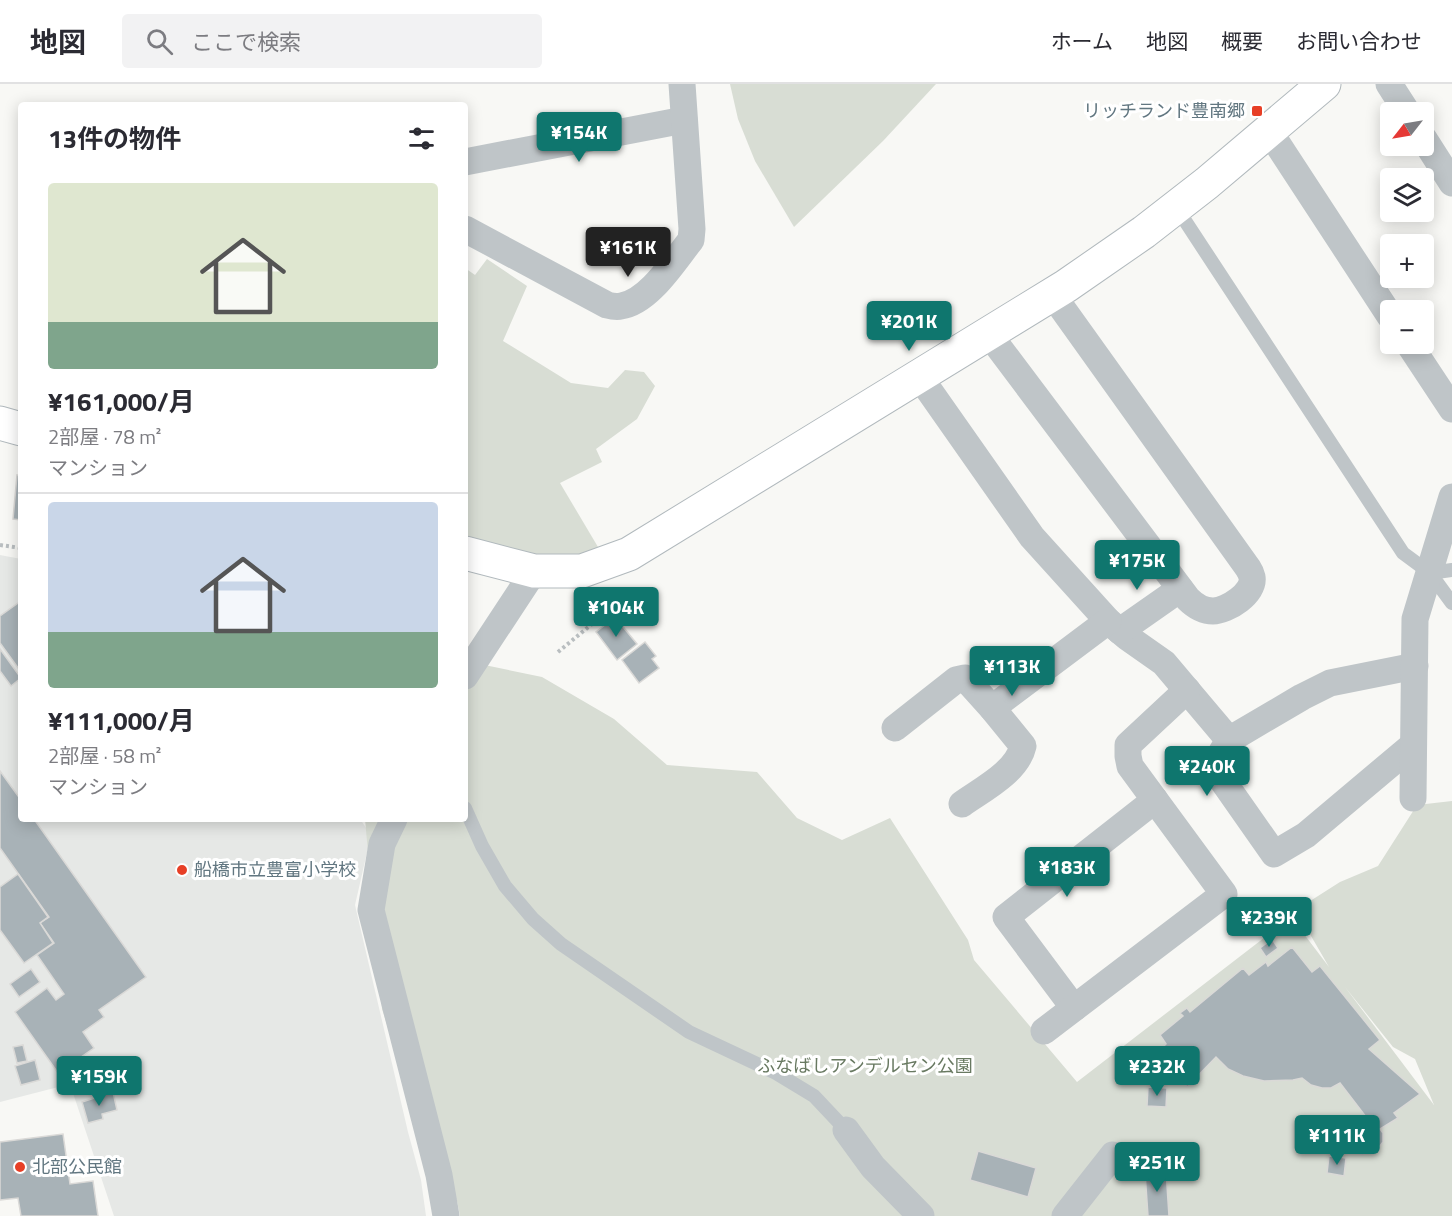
<!DOCTYPE html>
<html lang="ja">
<head>
<meta charset="utf-8">
<style>
	body { margin:0; font-family:"Titillium Web","Noto Sans JP",sans-serif; background:#f2f2f3; color:#2b2b33; height:100vh; display:flex; flex-direction:column; font-size:22px; white-space:nowrap }
	* { box-sizing:border-box; margin:0 }
	p { font-size:20px; color:#7c7c81 }
	.icon { flex:none; width:33px; height:33px; fill:none; stroke:currentColor; stroke-width:2; stroke-linecap:round; stroke-linejoin:round }
	.map { position:relative; flex:1; overflow:hidden }
	.details { position:absolute; left:18px; top:18px; width:450px; height:720px; display:flex; flex-direction:column; background:#fff; border-radius:6px; box-shadow:0 3px 15px #0003 }
	.details>* { flex:none }
	.needle { width:39px; rotate:239deg }
	.buttons { position:absolute; left:1380px; top:18px; display:grid; gap:12px }
	.buttons a { display:grid; place-items:center; width:54px; height:54px; border-radius:6px; background:#fff; box-shadow:0 3px 15px #0003; font-size:30px }
	.price { position:absolute; translate:-50% -51px; padding:0 14px; border-radius:6px; background:#0f766e; color:#fff; font-size:20px; line-height:39px; filter:drop-shadow(0 2px 3px #0008) }
	.price::after { content:''; position:absolute; left:50%; top:36px; width:18px; height:14px; margin-left:-9px; background:inherit; clip-path:polygon(0 0,100% 0,50% 100%) }
	.price.selected { background:#222; color:#fff }
	ul { padding:0; list-style:none }
	li { display:grid; align-content:center; gap:12px; height:318px; padding:0 30px }
	li+li { border-top:2px solid #e1e1e2 }
	li span { display:grid; place-items:center; height:186px; border-radius:6px; color:#555 }
	li>.icon { margin-inline-start:auto }
	span .icon { width:108px; height:108px; fill:#fffc; stroke-width:1 }
	li b { font-size:26px }
	h2 { display:flex; justify-content:space-between; align-items:center; height:72px; padding:0 30px; font-size:26px }
	header { display:flex; align-items:center; gap:36px; box-sizing:border-box; height:84px; padding:0 30px; background:#fff; border-bottom:2px solid #e1e1e2 }
	header strong { font-size:28px }
	nav { display:flex; gap:33px; margin-inline-start:auto; font-size:21px }
	.search { width:420px; height:54px; background:#f2f2f3; display:flex; align-items:center; gap:15px; box-sizing:border-box; padding:0 21px; border-radius:6px; color:#7c7c81; font-size:22px }
	.map>svg:first-child { display:block }
</style>
</head>
<body>
<header>
<strong>地図</strong>
<div class="search"><svg class="icon" aria-label="search" viewBox="0 0 24 24"><circle cx="10" cy="10" r="6"/><path d="M15 15l6 6"/></svg>ここで検索</div>
<nav><a>ホーム</a><a>地図</a><a>概要</a><a>お問い合わせ</a></nav>
</header>
<div class="map">
<svg width="1452" height="1132" viewBox="0 0 1452 1132">
	<rect width="100%" height="100%" fill="#f8f8f5"/>
	<!-- built -->
	<path fill="#e6e8e6" d="M0,471L21,475V735H360L371,751L355,821L408,1048L421,1096L426,1132H114L70,1000L0,1018Z"/>
	<!-- green -->
	<g fill="#d8ddd4" fill-rule="evenodd">
		<path d="M730,0H936L883,57L794,143L755,77L738,35Z"/>
		<path d="M487,175L527,202L503,257L571,299L608,304L625,286L644,288L655,302L637,335L596,365L602,378L560,399L598,463L574,473L536,475L465,455V184L475,191Z"/>
		<path d="M465,577L542,593L614,635L667,681L757,688L797,734L842,756L890,734L968,856L974,876L1077,998L1291,833L1329,883L1296,826L1340,798L1378,782L1417,721L1452,717V1132H460L457,1117L406,1000L382,925L365,735H465ZM1345,903L1393,963L1415,975L1434,1021Z"/>
	</g>
	<!-- building -->
	<g fill="#a8b2b7" stroke="#dad9d7" stroke-width="1.5">
		<path d="M17,391L21,392V436L13,435Z"/>
		<path d="M21,517V588L0,559V532Z"/>
		<path d="M615,533L637,560L617,576L596,548Z"/>
		<path d="M645,558L656,572L652,575L659,584L639,599L622,576Z"/>
		<path d="M0,565L21,594L11,602L0,587Z"/>
		<path d="M0,687L21,716V735H34L146,893L99,926L104,933L83,948L94,964L58,989L15,928L47,904L56,916L64,910L37,871L54,859L40,839L49,833L0,764Z"/>
		<path d="M18,790L48,833L40,839L53,859L24,879L0,846V803Z"/>
		<path d="M1272,855L1278,864L1266,873L1260,864Z"/>
		<path d="M1292,863L1312,888L1320,882L1380,956L1369,965L1420,1010L1394,1029L1398,1034L1380,1045L1383,1049V1058L1376,1067L1362,1071L1352,1063L1349,1056L1348,1050L1353,1043L1350,1037L1358,1034L1366,1033L1340,999L1331,1004H1322L1311,1001L1302,994L1293,996L1264,997L1243,992L1228,985L1216,973L1187,1003L1177,987L1152,999L1141,992L1138,987L1136,979L1138,974L1144,967L1150,964L1161,965L1166,960L1160,951L1183,932L1180,929L1187,924L1190,928L1243,884L1249,891L1266,878L1268,882Z"/>
		<path d="M31,885L40,898L19,913L10,900Z"/>
		<path d="M23,961L27,977L17,979L13,963Z"/>
		<path d="M35,976L40,996L21,1001L15,982Z"/>
		<path d="M1148,1003L1167,1004L1166,1023L1147,1022Z"/>
		<path d="M113,1008L117,1026L102,1030L103,1035L88,1039L82,1018Z"/>
		<path d="M63,1050L70,1100L93,1097L98,1132H21L18,1114L0,1116V1058Z"/>
		<path d="M978,1067L1036,1084L1028,1113L970,1096Z"/>
		<path d="M1329,1072L1346,1074L1344,1092L1327,1089Z"/>
		<path d="M1166,1086L1169,1132H1148L1145,1088Z"/>
	</g>
	<g fill="none" stroke-linecap="round" stroke-linejoin="round">
		<defs>
			<g id="secondary">
				<path d="M0,339L21,345"/>
				<path d="M465,469L534,487H582L629,470L1066,202L1144,148L1207,99L1324,0"/>
			</g>
		</defs>
		<!-- secondary casing -->
		<use href="#secondary" stroke="#b1b9bd" stroke-width="35"/>
		<!-- path -->
		<g stroke="#b9bec0" stroke-width="4" stroke-dasharray="3 3" stroke-linecap="butt">
			<path d="M0,461L21,464"/>
			<path d="M558,568L603,531L608,538"/>
		</g>
		<!-- lane -->
		<g stroke="#bfc5c8" stroke-width="14">
			<path d="M1176,123L1403,469L1430,489"/>
			<path d="M1452,486L1430,489L1452,519"/>
			<path d="M465,724L482,762L505,802L533,835L561,860L689,948L776,989L814,1012L846,1046"/>
		</g>
		<!-- street -->
		<g stroke="#bfc5c8" stroke-width="27">
			<path d="M1389,0L1407,28"/>
			<path d="M1269,47L1390,232"/>
			<path d="M1424,55L1452,99"/>
			<path d="M465,78L684,36"/>
			<path d="M465,145L607,221C611,222 617,223 621,222C649,218 674,177 691,156L692,145L682,0"/>
			<path d="M988,249L1188,515C1195,522 1203,527 1213,527C1227,527 1255,509 1252,493C1251,489 1250,487 1248,484L1052,210"/>
			<path d="M1409,260L1452,325"/>
			<path d="M919,292L1032,453L1108,537L1127,553L1164,579L1229,656"/>
			<path d="M1120,547L1180,505"/>
			<path d="M465,592L534,487"/>
			<path d="M992,624L1108,537"/>
			<path d="M895,644L956,596L965,594L992,624L1023,662C1017,688 983,705 962,720"/>
			<path d="M1413,661L1306,751L1274,770L1213,683L1229,656L1302,613L1330,599L1415,582"/>
			<path d="M1413,714L1415,535L1452,413"/>
			<path d="M394,735L382,760L371,826L439,1091L446,1132"/>
			<path d="M1074,924L1006,833L1155,716"/>
			<path d="M1044,947L1224,810L1130,682L1128,672V661L1187,606"/>
			<path d="M846,1046L873,1083L921,1132"/>
			<path d="M1065,1132L1113,1071"/>
		</g>
		<!-- secondary -->
		<use href="#secondary" stroke="#fff" stroke-width="33"/>
	</g>
	<!-- markers -->
	<g fill="#e73f26" stroke="#fff" stroke-width="2">
		<rect x="1251" y="21" width="12" height="12" rx="3"/>
		<circle cx="182" cy="786" r="6"/>
		<circle cx="20" cy="1083" r="6"/>
	</g>
	<g text-anchor="middle" stroke-width="6" stroke-linejoin="round" paint-order="stroke">
		<!-- poi labels -->
		<g font-size="18" fill="#627781" stroke="#fff" text-anchor="start">
			<text x="1245" y="33" text-anchor="end">リッチランド豊南郷</text>
			<text x="194" y="792">船橋市立豊富小学校</text>
			<text x="32" y="1089">北部公民館</text>
		</g>
		<!-- park labels -->
		<g font-size="18" fill="#687961" stroke="#fff">
			<text x="865" y="988">ふなばしアンデルセン公園</text>
		</g>
	</g>
</svg>
<div class="buttons">
<a><svg class="needle" viewBox="-14 -14 28 28"><path d="M0-13l5 13h-10z" fill="#e53935"/><path d="M0 13l5-13h-10z" fill="#7c7c81"/></svg></a>
<a><svg class="icon" aria-label="layers" viewBox="0 0 24 24"><path d="M12 4l9 5-9 5-9-5zM3 14l9 5 9-5"/></svg></a>
<a>+</a>
<a>−</a>
</div>
<b class="price" style="left:579px;top:79px">¥154K</b>
<b class="price selected" style="left:628px;top:194px">¥161K</b>
<b class="price" style="left:909px;top:268px">¥201K</b>
<b class="price" style="left:1137px;top:507px">¥175K</b>
<b class="price" style="left:616px;top:554px">¥104K</b>
<b class="price" style="left:1012px;top:613px">¥113K</b>
<b class="price" style="left:1207px;top:713px">¥240K</b>
<b class="price" style="left:1067px;top:814px">¥183K</b>
<b class="price" style="left:1269px;top:864px">¥239K</b>
<b class="price" style="left:1157px;top:1013px">¥232K</b>
<b class="price" style="left:99px;top:1023px">¥159K</b>
<b class="price" style="left:1337px;top:1082px">¥111K</b>
<b class="price" style="left:1157px;top:1109px">¥251K</b>
<section class="details">
<h2>13件の物件<svg class="icon" aria-label="filters" viewBox="0 0 24 24"><path d="M4 7h16M4 17h16"/><circle cx="9" cy="7" r="2"/><circle cx="15" cy="17" r="2"/></svg></h2>
<ul>
<li><span style="background:linear-gradient(#dfe7d0 75%,#7fa58c 0)"><svg class="icon" aria-label="home" viewBox="0 0 24 24"><path d="M3 11l9-7 9 7M6 9v11h12V9"/></svg></span><div><b>¥161,000/月</b><p>2部屋 · 78 m²</p><p>マンション</p></div></li>
<li><span style="background:linear-gradient(#c9d6e8 70%,#7fa58c 0)"><svg class="icon" aria-label="home" viewBox="0 0 24 24"><path d="M3 11l9-7 9 7M6 9v11h12V9"/></svg></span><div><b>¥111,000/月</b><p>2部屋 · 58 m²</p><p>マンション</p></div></li>
</ul>
</section>
</div>
</body>
</html>
